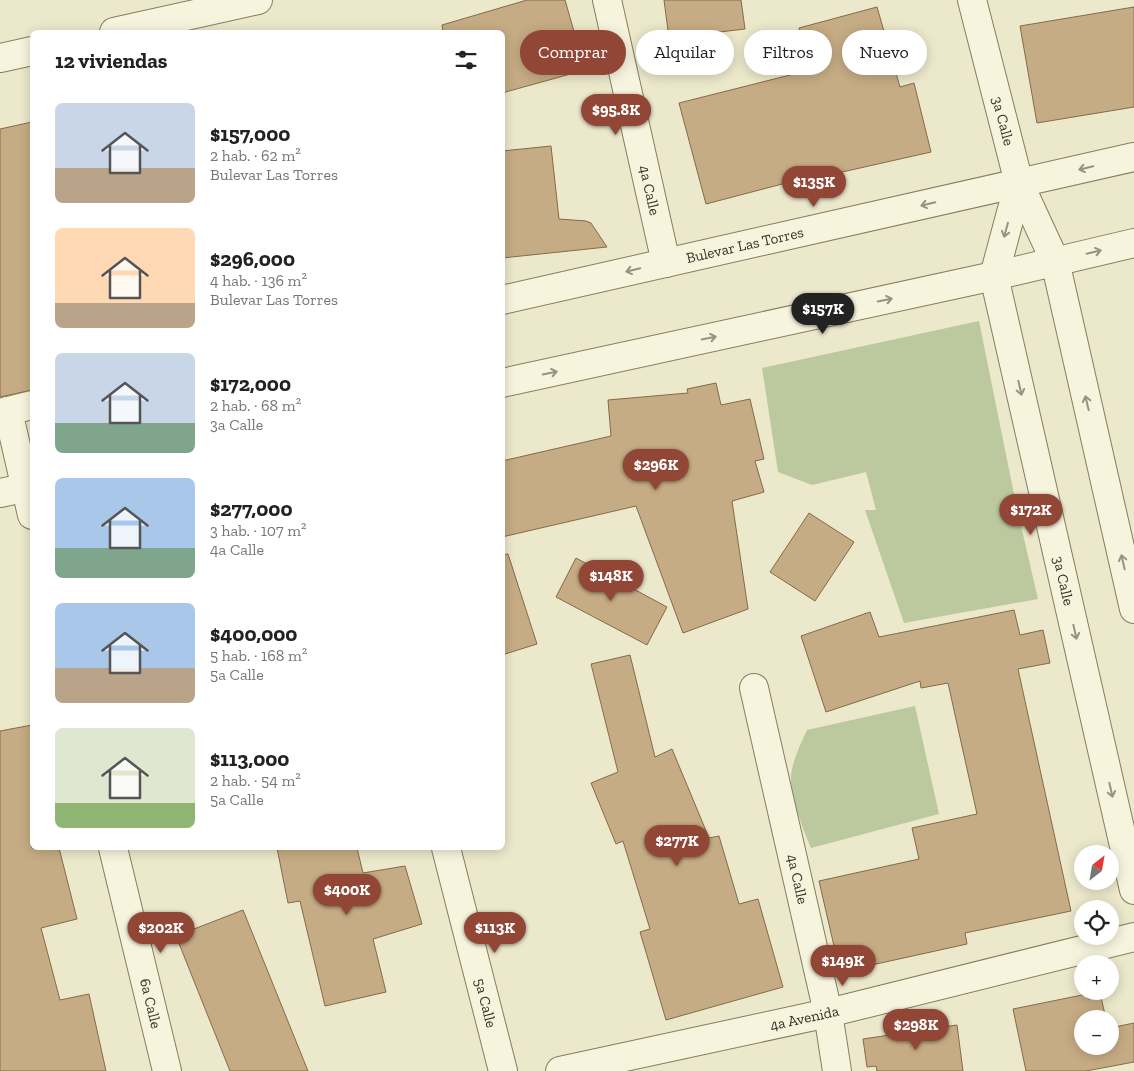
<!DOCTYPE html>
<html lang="es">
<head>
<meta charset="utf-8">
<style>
	body { margin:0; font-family:"Zilla Slab",serif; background:#f2f2f2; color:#222; height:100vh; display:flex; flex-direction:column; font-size:19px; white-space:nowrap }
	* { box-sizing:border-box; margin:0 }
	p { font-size:16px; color:#767676 }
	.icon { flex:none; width:28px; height:28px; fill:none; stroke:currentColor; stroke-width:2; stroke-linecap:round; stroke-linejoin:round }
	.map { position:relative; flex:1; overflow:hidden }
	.drawer { position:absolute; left:30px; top:30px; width:475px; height:820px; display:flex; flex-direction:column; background:#fff; border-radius:8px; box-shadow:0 2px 12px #0003 }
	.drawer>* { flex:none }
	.hud { position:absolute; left:520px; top:30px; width:475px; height:45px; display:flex; gap:10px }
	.needle { width:32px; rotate:31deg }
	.fabs { position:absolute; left:1074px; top:845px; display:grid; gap:10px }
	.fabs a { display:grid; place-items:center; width:45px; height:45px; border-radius:50%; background:#fff; box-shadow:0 2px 12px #0003; font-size:25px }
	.price { position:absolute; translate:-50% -42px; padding:0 11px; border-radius:18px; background:#914636; color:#fff; font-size:16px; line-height:32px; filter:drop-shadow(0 1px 2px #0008) }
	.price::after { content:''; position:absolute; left:50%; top:30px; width:15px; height:11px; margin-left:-8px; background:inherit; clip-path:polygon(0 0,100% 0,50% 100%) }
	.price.active { background:#222; color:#fff }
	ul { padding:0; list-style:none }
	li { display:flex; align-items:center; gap:15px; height:125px; padding:0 25px }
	li span { display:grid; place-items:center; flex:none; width:140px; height:100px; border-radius:8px; color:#555 }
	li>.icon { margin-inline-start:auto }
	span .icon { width:60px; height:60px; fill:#fffc; stroke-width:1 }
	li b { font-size:21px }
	h2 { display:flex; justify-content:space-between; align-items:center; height:60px; padding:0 25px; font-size:21px }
	.pill { padding:0 18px; border-radius:22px; background:#fff; box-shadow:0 2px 12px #0003; font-size:18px; line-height:45px }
	.pill.active { background:#914636; color:#fff }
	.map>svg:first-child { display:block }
</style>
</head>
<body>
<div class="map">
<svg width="1134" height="1071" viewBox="0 0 1134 1071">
	<rect width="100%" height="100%" fill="#ebe8cb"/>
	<!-- green -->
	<g fill="#bcc99f">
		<path d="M979,321L1016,504L1038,599L904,623L865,510H876L866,472L812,485L778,472L762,368Z"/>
		<path d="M915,706L939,814L811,848C803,828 791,800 791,778C791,764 801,743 807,730Z"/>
	</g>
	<!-- building -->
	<g fill="#c6ac84" stroke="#846b48">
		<path d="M527,0H565L585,70L502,93V32H443L442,25Z"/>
		<path d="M664,0H741L745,29L669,38Z"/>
		<path d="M877,7L900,87L914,83L931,152L829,175L828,172L706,204L679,103L810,70L799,28Z"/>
		<path d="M1134,7V107L1037,123L1020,26Z"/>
		<path d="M32,122V390L0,397V129Z"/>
		<path d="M551,146L559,219L586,221L591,223L607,247L502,258V151Z"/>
		<path d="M716,383L721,405L750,399L764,459L755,461L764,492L732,501L748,609L683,633L636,506L502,537V461L611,436L608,400L688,393L687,389Z"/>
		<path d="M809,513L854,542L815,601L770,572Z"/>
		<path d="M508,554L537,644L502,655V555Z"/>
		<path d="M576,558L667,607L647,645L556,597Z"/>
		<path d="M1014,610L1020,635L1043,630L1050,663L1018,669L1071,911L965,933L967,944L840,972L819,881L919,859L912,828L977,814L948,683L921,688L920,681L826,712L801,636L870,612L879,637Z"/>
		<path d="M630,655L655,757L672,749L709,838L719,836L739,904L758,899L783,987L666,1020L640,932L650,929L623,841L616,844L591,783L618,772L591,664Z"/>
		<path d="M32,725V848H59L77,919L41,928L60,1000L89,994L106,1071H0V731Z"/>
		<path d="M277,848H357L363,873L405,866L422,924L373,939L386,992L325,1006L300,901L288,903Z"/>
		<path d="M243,910L308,1071H230L176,936Z"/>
		<path d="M1087,994L1088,999L1101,997L1106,1019H1082V1046H1110V1028L1134,1023V1062L1086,1071H1026L1013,1009Z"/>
		<path d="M957,1025L963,1071H877L876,1066L867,1067L863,1039Z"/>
	</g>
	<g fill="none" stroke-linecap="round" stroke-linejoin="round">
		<defs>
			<g id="minor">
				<path id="s1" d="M607,0L666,263"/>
				<path id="s2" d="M972,0L1019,183L1055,261L1134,609"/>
				<path d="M114,32L258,0"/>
				<path d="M0,58L32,51"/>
				<path id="s3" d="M1019,183L994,276L1134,890"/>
				<path id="s4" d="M502,300L1134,157"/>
				<path d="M502,383L994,276L1134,243"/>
				<path d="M8,411L32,515"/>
				<path d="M0,413L32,405"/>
				<path d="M0,493L32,486"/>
				<path id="s5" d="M754,688L828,1013L837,1071"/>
				<path id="s6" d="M113,848L167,1071"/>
				<path id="s7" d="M446,848L503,1071"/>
				<path id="s8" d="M560,1071L828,1013L1134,937"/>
			</g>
		</defs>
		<!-- minor casing -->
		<use href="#minor" stroke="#877c60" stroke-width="30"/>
		<!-- minor -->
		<use href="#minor" stroke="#f7f4de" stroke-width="28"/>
	</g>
	<!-- one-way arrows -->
	<defs><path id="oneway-shaft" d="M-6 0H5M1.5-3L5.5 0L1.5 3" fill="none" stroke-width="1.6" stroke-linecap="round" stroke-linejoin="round" transform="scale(1.25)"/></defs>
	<g stroke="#989280">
		<use href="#oneway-shaft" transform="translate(1086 168) rotate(167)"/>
		<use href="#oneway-shaft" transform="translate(928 204) rotate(167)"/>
		<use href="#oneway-shaft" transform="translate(1006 230) rotate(105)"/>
		<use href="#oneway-shaft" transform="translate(1094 252) rotate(-13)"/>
		<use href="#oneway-shaft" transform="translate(633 270) rotate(167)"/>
		<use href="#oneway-shaft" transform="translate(885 300) rotate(-12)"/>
		<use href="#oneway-shaft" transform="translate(709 338) rotate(-12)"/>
		<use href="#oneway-shaft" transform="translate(550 373) rotate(-12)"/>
		<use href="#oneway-shaft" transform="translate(1020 388) rotate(77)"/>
		<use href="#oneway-shaft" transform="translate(1087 403) rotate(-103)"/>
		<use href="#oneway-shaft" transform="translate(1123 562) rotate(-103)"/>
		<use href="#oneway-shaft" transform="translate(1075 632) rotate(77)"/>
		<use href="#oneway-shaft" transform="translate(1111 790) rotate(77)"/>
	</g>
	<g text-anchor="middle" stroke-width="4" stroke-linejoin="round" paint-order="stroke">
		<!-- street labels -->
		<g font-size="15" fill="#393122" stroke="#f3f1da">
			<text dy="5" stroke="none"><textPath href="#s2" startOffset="125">3a Calle</textPath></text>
			<text dy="5" stroke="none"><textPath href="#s1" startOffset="195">4a Calle</textPath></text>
			<text dy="5" stroke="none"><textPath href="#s4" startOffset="249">Bulevar Las Torres</textPath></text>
			<text dy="5" stroke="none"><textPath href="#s3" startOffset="409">3a Calle</textPath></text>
			<text dy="5" stroke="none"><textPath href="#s5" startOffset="196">4a Calle</textPath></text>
			<text dy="5" stroke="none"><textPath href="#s6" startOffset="160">6a Calle</textPath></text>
			<text dy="5" stroke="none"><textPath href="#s7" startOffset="160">5a Calle</textPath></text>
			<text dy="5" stroke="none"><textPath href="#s8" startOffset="250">4a Avenida</textPath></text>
		</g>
	</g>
</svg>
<div class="fabs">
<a><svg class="needle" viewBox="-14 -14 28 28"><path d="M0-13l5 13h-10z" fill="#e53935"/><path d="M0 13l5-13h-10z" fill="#767676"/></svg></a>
<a><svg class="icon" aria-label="locate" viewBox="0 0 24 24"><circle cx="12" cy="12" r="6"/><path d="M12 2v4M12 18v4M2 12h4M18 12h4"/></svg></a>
<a>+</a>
<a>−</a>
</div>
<b class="price" style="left:616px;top:136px">$95.8K</b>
<b class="price" style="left:814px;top:208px">$135K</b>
<b class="price active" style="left:823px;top:335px">$157K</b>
<b class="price" style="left:656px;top:491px">$296K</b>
<b class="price" style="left:1031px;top:536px">$172K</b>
<b class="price" style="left:611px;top:602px">$148K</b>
<b class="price" style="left:677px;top:867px">$277K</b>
<b class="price" style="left:347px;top:916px">$400K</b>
<b class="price" style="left:161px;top:954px">$202K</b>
<b class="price" style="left:495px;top:954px">$113K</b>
<b class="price" style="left:843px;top:987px">$149K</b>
<b class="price" style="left:916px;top:1051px">$298K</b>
<div class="hud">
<a class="pill active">Comprar</a>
<a class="pill">Alquilar</a>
<a class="pill">Filtros</a>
<a class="pill">Nuevo</a>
</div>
<section class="drawer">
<h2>12 viviendas<svg class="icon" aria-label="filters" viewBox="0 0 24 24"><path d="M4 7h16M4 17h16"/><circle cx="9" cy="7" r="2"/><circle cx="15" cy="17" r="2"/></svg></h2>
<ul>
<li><span style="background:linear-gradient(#c9d6e8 65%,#b9a48a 0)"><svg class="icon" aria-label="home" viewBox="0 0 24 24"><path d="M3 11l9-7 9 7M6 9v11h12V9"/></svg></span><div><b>$157,000</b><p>2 hab. · 62 m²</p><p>Bulevar Las Torres</p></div></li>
<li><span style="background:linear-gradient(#ffd9b3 75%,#b9a48a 0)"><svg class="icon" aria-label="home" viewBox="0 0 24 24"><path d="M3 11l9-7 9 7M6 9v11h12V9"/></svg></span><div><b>$296,000</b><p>4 hab. · 136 m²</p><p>Bulevar Las Torres</p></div></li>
<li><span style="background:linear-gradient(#c9d6e8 70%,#7fa58c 0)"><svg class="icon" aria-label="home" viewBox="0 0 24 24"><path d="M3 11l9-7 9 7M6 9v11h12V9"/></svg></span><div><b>$172,000</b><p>2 hab. · 68 m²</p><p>3a Calle</p></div></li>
<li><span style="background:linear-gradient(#a9c7e8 70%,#7fa58c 0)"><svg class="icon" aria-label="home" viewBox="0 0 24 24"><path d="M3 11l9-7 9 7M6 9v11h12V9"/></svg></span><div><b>$277,000</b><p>3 hab. · 107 m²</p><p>4a Calle</p></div></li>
<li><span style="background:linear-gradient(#a9c7e8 65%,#b9a48a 0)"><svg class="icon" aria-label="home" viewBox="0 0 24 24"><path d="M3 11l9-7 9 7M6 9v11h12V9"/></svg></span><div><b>$400,000</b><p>5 hab. · 168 m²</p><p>5a Calle</p></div></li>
<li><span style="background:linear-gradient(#dfe7d0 75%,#8fb573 0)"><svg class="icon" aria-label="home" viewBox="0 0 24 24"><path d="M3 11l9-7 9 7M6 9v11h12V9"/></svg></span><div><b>$113,000</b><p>2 hab. · 54 m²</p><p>5a Calle</p></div></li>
</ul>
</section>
</div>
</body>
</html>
